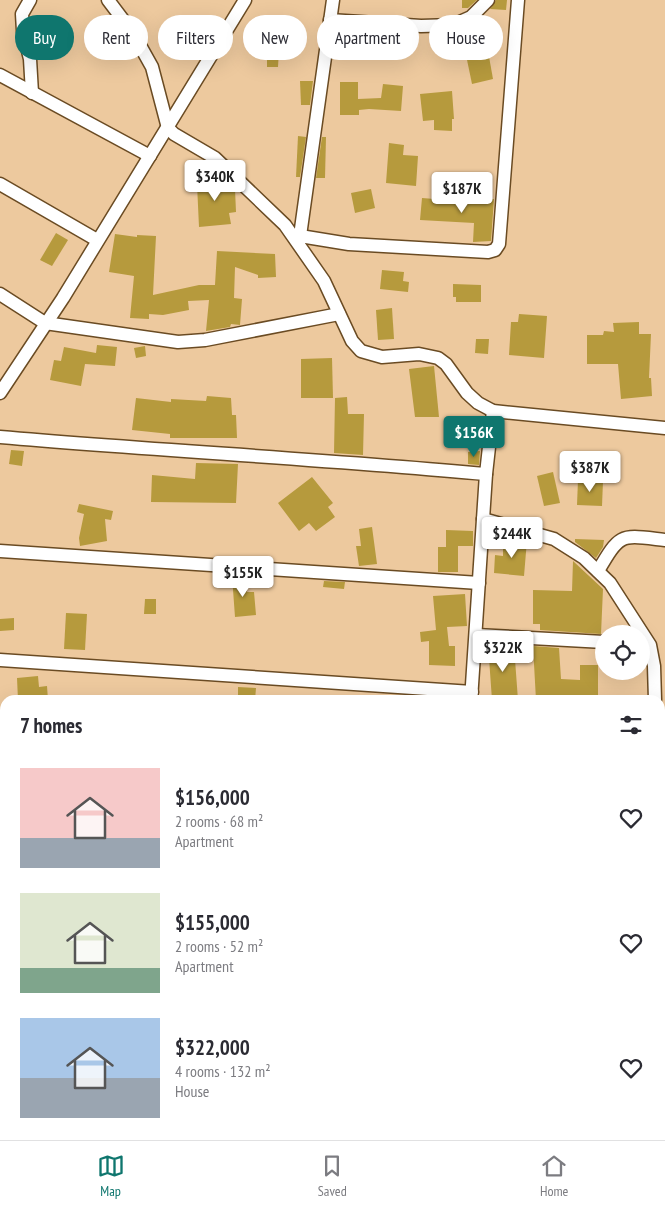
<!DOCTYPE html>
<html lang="en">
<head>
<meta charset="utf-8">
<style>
	body { margin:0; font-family:"PT Sans Narrow",sans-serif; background:#f7f7f7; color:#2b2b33; height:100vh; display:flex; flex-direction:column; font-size:19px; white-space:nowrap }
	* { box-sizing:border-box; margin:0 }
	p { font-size:16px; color:#7c7c81 }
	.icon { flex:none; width:28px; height:28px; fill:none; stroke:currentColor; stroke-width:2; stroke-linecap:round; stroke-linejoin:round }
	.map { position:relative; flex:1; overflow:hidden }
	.side { position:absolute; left:0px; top:695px; width:665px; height:445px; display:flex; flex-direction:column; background:#fff; border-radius:15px 15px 0 0; box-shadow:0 5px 20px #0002 }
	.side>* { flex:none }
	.hud { position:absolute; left:15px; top:15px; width:635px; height:45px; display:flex; gap:10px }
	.controls { position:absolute; left:595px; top:625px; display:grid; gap:10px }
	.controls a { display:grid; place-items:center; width:55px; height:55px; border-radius:50%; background:#fff; box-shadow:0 5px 20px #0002; font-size:25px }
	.price { position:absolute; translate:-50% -42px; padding:0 11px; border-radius:5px; background:#fff; color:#222; font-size:16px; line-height:32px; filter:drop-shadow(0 1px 2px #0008) }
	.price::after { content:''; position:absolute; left:50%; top:30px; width:15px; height:11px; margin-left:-8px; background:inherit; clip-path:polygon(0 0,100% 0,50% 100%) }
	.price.selected { background:#0f766e; color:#fff }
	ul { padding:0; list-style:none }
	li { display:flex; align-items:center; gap:15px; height:125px; padding:0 20px }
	li span { display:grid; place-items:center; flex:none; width:140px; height:100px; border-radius:0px; color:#555 }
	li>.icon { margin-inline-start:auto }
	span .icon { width:60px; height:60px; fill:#fffc; stroke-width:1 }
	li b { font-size:21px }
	h2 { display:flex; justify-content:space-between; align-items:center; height:60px; padding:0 20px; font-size:21px }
	.chip { padding:0 18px; border-radius:22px; background:#fff; box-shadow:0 5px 20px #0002; font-size:18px; line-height:45px }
	.chip.selected { background:#0f766e; color:#fff }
	.dock { display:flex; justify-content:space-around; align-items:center; height:70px; border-top:1px solid #e1e1e2; background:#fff; font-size:14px; color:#7c7c81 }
	.dock a { display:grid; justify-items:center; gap:2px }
	.dock .selected { color:#0f766e }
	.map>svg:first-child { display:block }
</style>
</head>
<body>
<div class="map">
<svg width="665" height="1140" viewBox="0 0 665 1140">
	<rect width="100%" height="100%" fill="#edc99e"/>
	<!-- building -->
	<g fill="#b69a3d">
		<path d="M462,0H477L468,8H462Z"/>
		<path d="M496,0H507L506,10L490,9Z"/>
		<path d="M262,32L280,33L278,67H267V56L261,55Z"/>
		<path d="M488,51L493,79L472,84L466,55Z"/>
		<path d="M300,81H313L310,105H301Z"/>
		<path d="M340,82H358V99L381,98L383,84L403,86L401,111L369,109L359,110V115H340Z"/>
		<path d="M452,91L454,119H452V131L434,130V120L423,121L420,94Z"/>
		<path d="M298,136L306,137L300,177H296Z"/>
		<path d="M322,137H326L325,178H316Z"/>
		<path d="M389,143L404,145L403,155L418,156L416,186L386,183Z"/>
		<path d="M202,172H213V183H229L235,189L236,212L229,213L231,224L199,227L197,184L202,183Z"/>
		<path d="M371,189L375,208L355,213L351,193Z"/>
		<path d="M422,198L460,201V199H494L491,241L473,242L474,223L420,220Z"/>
		<path d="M56,233L68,240L52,266L40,260Z"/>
		<path d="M115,234L137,237V235L156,236L153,295L199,285H215L217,251L275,254L276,277L258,278V275L235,267L234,298L242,299L240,325L231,324L230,327L206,331L209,300L188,301L189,310L163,315L149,314V319L130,318L134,276L109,272Z"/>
		<path d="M382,270L404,272L403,281L409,282L408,292L380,289Z"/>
		<path d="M453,284L481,285V302H456V297H453Z"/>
		<path d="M392,308L394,339L378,340L376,310Z"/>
		<path d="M519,314L547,316L544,358L509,355L511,322H518Z"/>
		<path d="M639,322V334H651L649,378H651L652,396L621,399L618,364H587V335H603L604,331L614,332L613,323Z"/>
		<path d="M476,339H489L488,354L475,353Z"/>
		<path d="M97,345L117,347L115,366L85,364L81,386L50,380L54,360L61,361L64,347L96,353Z"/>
		<path d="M145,346L146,356L136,358L134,348Z"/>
		<path d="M332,358L333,398H301V359Z"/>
		<path d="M434,366L439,417H415L409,369Z"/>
		<path d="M207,396L231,398L232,415H236L237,438H170V434L132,430L136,398L171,402V399L206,401Z"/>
		<path d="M347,397L348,414H364L363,455L334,453L335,398Z"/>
		<path d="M11,450L24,451L22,466L9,464Z"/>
		<path d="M480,451L479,465L468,464V452Z"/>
		<path d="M196,463L238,464L236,503L151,502L152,475L195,479Z"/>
		<path d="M553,472L560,503L544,506L537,476Z"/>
		<path d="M312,477L333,503L328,507L335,517L316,531L309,523L299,531L278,503Z"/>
		<path d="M578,480L603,481L602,506L577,505Z"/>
		<path d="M79,504L113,511L111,520L105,519L107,541L80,546L79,538L84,514L77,512Z"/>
		<path d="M372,527L377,564L359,566L356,546H361L359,529Z"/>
		<path d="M446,530L473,531V546H458V572H438V547H446Z"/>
		<path d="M512,538L527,540L524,576L494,573L495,555L503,556V548L511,549Z"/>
		<path d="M575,539L604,540L603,547L596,558L575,542Z"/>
		<path d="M573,561L603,589L601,634L540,630V624H533V590L572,591Z"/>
		<path d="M232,576H246L247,592H254L256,615L235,617Z"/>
		<path d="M324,581L345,582L344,589L323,587Z"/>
		<path d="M465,594L467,626L447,627L449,646H455V666L429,665V641L421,642L420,632L436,630L433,596Z"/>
		<path d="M145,599H156V614H144Z"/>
		<path d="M66,613L87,614L85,650L64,649Z"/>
		<path d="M14,618V630L0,631V619Z"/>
		<path d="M488,644H500L501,647L514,646L518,700H492Z"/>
		<path d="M533,646L559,648L561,679L580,680V665H598V700H536Z"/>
		<path d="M38,676L39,687L47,686L48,700H18L17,678Z"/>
		<path d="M238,687L256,688L255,700H238Z"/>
	</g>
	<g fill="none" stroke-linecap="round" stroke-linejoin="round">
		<defs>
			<g id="street">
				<path d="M30,0L22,14L23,31L30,59L32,93"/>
				<path d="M108,0L133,33L152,67L168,128L174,134L215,158L285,225L324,281L352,341L361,351L382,357L419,354L438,358L446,364L467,393L478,403L493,411L665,428"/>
				<path d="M330,20L421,26L453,25L471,17L488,0"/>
				<path d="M0,75L150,156"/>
				<path d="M0,184L97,240"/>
				<path d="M300,236L349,244L488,252L495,250L499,244L518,0"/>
				<path d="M299,243L333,0"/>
				<path d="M0,294L45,323L178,342L205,340L339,314"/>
				<path d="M0,393L63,298L245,0"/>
				<path d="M0,437C162,451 324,459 486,474"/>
				<path d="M483,519L554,539L584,558L610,583L650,645L654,666L655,700"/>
				<path d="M0,551L479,583"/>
				<path d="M598,571C621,532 620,535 665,540"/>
				<path d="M476,635L604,642"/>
				<path d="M0,660L472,692"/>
				<path d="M471,700L486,474L493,411"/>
				<path d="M660,758L665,759"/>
				<path d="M0,769H5"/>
				<path d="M660,869H665"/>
				<path d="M0,879H5"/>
				<path d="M0,988L5,989"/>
				<path d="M455,1140L456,1135"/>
			</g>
			<g id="secondary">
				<path d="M660,1045L665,1037"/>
				<path d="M660,1093L665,1084"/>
				<path d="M602,1140L605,1135"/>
				<path d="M633,1140L636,1135"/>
			</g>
		</defs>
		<!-- street casing -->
		<use href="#street" stroke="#6a4b23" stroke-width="15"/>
		<!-- secondary casing -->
		<use href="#secondary" stroke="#6a4b23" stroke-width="21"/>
		<!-- street -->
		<use href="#street" stroke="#fff" stroke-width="12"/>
		<!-- secondary -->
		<use href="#secondary" stroke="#c2e0df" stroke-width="19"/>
	</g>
</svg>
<div class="controls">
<a><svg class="icon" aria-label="locate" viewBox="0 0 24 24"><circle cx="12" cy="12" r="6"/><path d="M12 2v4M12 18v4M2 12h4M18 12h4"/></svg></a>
</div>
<b class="price" style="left:215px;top:202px">$340K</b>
<b class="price" style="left:462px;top:214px">$187K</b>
<b class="price selected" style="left:474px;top:458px">$156K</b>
<b class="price" style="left:590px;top:493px">$387K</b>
<b class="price" style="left:512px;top:559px">$244K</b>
<b class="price" style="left:243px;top:598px">$155K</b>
<b class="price" style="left:503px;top:673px">$322K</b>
<div class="hud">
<a class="chip selected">Buy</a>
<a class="chip">Rent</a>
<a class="chip">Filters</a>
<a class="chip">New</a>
<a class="chip">Apartment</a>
<a class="chip">House</a>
</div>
<section class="side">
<h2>7 homes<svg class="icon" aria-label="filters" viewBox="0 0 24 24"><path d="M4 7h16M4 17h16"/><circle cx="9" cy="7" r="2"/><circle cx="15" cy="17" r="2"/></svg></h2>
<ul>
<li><span style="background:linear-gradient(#f6c9c9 70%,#9aa5b1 0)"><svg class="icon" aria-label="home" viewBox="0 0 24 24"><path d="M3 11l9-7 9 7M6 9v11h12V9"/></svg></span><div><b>$156,000</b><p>2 rooms · 68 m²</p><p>Apartment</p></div><svg class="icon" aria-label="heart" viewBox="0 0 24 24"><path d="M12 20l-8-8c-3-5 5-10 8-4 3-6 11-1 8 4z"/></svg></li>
<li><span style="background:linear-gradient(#dfe7d0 75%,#7fa58c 0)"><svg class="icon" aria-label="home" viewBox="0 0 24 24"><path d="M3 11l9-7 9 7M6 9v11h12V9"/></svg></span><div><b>$155,000</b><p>2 rooms · 52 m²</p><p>Apartment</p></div><svg class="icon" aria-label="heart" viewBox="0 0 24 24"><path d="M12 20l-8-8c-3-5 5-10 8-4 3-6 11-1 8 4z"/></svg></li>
<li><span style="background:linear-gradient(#a9c7e8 60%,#9aa5b1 0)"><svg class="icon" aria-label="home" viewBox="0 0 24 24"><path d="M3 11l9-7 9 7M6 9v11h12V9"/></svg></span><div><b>$322,000</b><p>4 rooms · 132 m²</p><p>House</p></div><svg class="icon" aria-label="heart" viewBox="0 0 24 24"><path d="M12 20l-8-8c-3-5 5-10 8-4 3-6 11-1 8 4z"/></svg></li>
</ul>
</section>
</div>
<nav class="dock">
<a class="selected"><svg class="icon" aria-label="map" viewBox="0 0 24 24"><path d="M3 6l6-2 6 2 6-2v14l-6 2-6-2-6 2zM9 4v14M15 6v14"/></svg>Map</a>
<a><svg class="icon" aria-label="saved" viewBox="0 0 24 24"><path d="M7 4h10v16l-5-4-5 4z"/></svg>Saved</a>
<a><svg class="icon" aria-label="home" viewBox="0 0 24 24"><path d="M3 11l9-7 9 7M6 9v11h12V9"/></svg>Home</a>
</nav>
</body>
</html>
